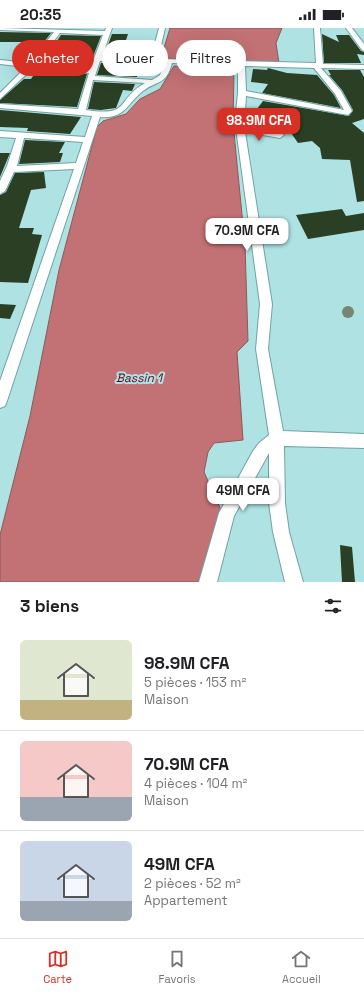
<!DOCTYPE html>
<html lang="fr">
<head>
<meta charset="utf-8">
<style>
	body { margin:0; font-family:"Space Grotesk",sans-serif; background:#f2f2f2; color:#202124; height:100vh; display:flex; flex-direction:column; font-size:15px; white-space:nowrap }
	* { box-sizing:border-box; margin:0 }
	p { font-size:13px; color:#757577 }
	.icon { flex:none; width:22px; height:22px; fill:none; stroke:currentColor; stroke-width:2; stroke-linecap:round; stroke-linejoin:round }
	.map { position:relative; height:554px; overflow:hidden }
	.sheet { display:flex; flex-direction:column; background:#fff; flex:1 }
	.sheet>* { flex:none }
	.top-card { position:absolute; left:12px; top:12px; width:340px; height:36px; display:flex; gap:8px }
	.price { position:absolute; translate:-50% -34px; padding:0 9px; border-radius:8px; background:#fff; color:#222; font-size:13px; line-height:26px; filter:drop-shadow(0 1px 2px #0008) }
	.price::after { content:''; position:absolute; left:50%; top:24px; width:12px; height:9px; margin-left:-6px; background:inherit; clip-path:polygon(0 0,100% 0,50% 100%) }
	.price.on { background:#d93025; color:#fff }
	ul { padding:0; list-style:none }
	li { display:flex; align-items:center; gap:12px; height:100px; padding:0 20px }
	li+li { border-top:1px solid #e0e0e0 }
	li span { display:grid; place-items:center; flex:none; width:112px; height:80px; border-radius:6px; color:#555 }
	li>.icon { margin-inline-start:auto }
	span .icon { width:48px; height:48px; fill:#fffc; stroke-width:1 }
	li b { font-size:17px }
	h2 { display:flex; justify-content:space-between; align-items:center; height:48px; padding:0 20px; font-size:17px }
	.tag { padding:0 14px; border-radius:18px; background:#fff; box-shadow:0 4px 16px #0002; font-size:14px; line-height:36px }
	.tag.on { background:#d93025; color:#fff }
	.status { display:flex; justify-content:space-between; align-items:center; height:28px; padding:0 20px; background:#fff; direction:ltr }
	.status svg { height:11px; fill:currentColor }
	.dock { display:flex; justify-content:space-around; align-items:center; height:56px; border-top:1px solid #e0e0e0; background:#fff; font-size:11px; color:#757577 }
	.dock a { display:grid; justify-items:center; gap:2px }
	.dock .on { color:#d93025 }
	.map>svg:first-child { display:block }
</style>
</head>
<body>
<div class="status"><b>20:35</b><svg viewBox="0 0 49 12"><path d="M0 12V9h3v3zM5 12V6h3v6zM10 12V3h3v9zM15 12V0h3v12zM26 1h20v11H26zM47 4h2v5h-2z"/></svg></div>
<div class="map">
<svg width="364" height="554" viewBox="0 0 364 554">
	<rect width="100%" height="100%" fill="#aee2e3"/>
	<!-- water -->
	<g fill="#c27174" stroke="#8b595b">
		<path d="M170,0H282L276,15L279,35L161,30Z"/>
		<path d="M174,38L234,41L233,95L245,217L248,313L237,324L243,412L214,415L208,424L204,444L221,482L200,550L198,554H0V507L30,388L59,242L97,99L103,93L126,86L140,71L160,61Z"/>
	</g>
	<!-- building -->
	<g fill="#2a3f23">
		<path d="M0,4L51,5L44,14H0Z"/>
		<path d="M112,6H128L122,24H126L124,28H104Z"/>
		<path d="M322,6L339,14L336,7H349L361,23L364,24V27L357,26L361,35H324Z"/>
		<path d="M61,7L101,8L89,39L42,35Z"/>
		<path d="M101,35H124L123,42L138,43L137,49L97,47Z"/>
		<path d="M268,40L287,45L317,47L334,67L341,80L262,65L268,56L251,54L253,41L267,42Z"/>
		<path d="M37,42L87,46L77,79L0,75V72L24,51H31Z"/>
		<path d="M328,42H360L364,49V91L352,95L364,105V173L357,174L350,132L322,131L320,120L312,113L298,115L289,102L283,104L279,102L257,81L263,73L349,88L353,82L342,62L329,47H331Z"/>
		<path d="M94,54L135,56L132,63L123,62L116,80L101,82L88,81Z"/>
		<path d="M0,82L81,89L70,106L27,103L28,100L0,99Z"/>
		<path d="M25,112L65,114L59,125H63L60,134L19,136Z"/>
		<path d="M0,125H10L0,149Z"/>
		<path d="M44,144L46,160L31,162L19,200H34L32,206L42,207L28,255L0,254V167L6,164L15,145Z"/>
		<path d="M342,181L346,188L364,185V202L308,211L296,187Z"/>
		<path d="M0,276L16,277L10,291L0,290Z"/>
		<path d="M340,517L352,519L355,554H342Z"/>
	</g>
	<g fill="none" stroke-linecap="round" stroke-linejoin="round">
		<defs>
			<g id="street">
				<path d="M0,0L105,3L106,0H112L102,29L151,31L159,0H165L158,31L316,35L314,0H320L323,36L364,37V41L321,40L341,63L352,83L348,87L246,68L244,99L280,104L284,107L280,110L245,104L272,276L268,321L283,403L364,406V420L284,418L285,475L289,504L303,554H285L273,504L269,475V425L234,488L217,554H199L219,485L253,423L259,415L269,407L256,321L260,276L235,93L238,65V37L172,35C166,58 157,52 143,63C126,76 126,91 100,89L7,373L5,378L0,380V353L74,141L14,144L5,163L0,166V153L7,138L16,110L0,109V103L85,109L92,88L0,80V76L78,81L89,45L33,40L0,71V65L26,39L0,36V32L29,35L54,4L0,2ZM60,5L103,7L90,41L36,36ZM100,33L165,35L160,47L152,52L95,48ZM245,38L314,40L335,66L344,82L246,63ZM93,52L145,55C115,72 132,89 86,82ZM24,110L83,114L76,135L17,138Z"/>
				<path d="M346,0H352L364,16V23L362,22Z"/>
			</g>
		</defs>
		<!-- street casing -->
		<use href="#street" stroke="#70a2a3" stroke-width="2"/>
		<!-- street -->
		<use href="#street" fill="#fff" fill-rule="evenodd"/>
	</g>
	<!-- trees -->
	<circle fill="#788574" cx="348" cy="284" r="6"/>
	<g text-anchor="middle" stroke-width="4" stroke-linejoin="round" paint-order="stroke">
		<!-- water labels -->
		<g font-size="12" font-style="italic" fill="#6b021b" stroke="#aee2e3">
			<text x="139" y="354">Bassin 1</text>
		</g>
	</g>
</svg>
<b class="price on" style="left:259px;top:114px">98.9M CFA</b>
<b class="price" style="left:247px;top:224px">70.9M CFA</b>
<b class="price" style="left:243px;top:484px">49M CFA</b>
<div class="top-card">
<a class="tag on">Acheter</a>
<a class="tag">Louer</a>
<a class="tag">Filtres</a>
</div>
</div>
<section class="sheet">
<h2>3 biens<svg class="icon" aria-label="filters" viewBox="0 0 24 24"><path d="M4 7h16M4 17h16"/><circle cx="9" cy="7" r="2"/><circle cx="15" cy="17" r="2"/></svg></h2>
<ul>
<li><span style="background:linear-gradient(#dfe7d0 75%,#c2b280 0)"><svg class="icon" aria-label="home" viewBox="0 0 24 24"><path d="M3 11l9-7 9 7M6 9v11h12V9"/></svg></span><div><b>98.9M CFA</b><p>5 pièces · 153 m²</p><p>Maison</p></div></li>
<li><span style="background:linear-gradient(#f6c9c9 70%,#9aa5b1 0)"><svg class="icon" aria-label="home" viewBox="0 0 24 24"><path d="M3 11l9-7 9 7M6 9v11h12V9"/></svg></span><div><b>70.9M CFA</b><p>4 pièces · 104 m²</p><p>Maison</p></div></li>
<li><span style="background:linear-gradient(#c9d6e8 75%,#9aa5b1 0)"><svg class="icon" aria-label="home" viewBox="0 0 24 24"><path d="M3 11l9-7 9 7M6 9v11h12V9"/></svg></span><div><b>49M CFA</b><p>2 pièces · 52 m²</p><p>Appartement</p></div></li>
</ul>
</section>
<nav class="dock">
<a class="on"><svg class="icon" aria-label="map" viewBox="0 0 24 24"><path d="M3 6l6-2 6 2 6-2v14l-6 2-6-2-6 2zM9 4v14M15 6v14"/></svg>Carte</a>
<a><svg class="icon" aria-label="saved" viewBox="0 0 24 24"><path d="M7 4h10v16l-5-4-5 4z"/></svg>Favoris</a>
<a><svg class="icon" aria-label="home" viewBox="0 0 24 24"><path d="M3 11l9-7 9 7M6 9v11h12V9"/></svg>Accueil</a>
</nav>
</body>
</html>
